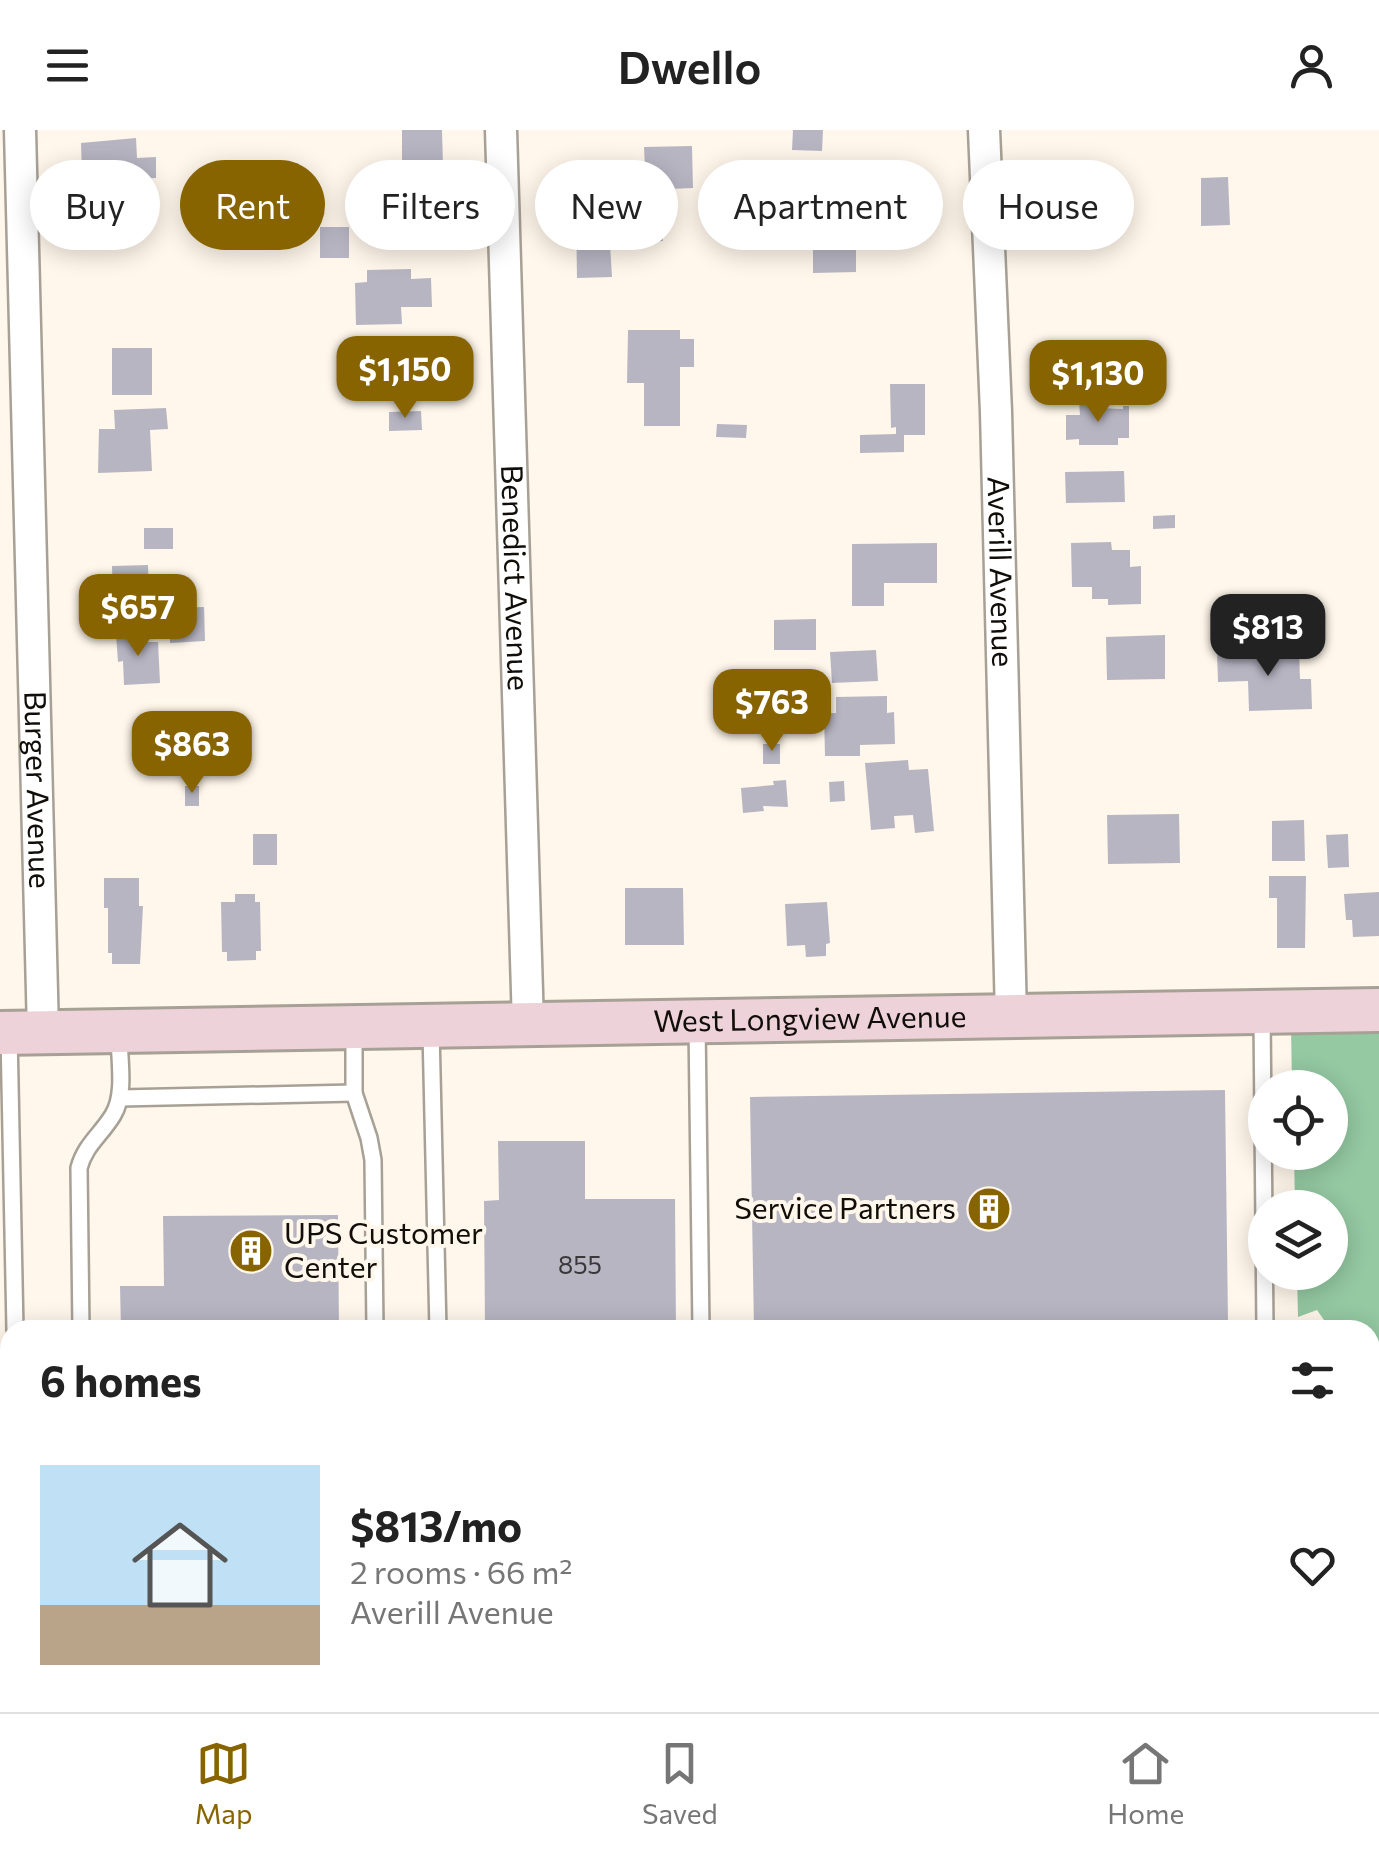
<!DOCTYPE html>
<html lang="en">
<head>
<meta charset="utf-8">
<style>
	body { margin:0; font-family:Commissioner,sans-serif; background:#f6f6f6; color:#222; height:100vh; display:flex; flex-direction:column; font-size:38px; white-space:nowrap }
	* { box-sizing:border-box; margin:0 }
	p { font-size:32px; color:#767676 }
	.icon { flex:none; width:55px; height:55px; fill:none; stroke:currentColor; stroke-width:2; stroke-linecap:round; stroke-linejoin:round }
	.map { position:relative; flex:1; overflow:hidden }
	.sheet { position:absolute; left:0px; top:1190px; width:1380px; height:392px; display:flex; flex-direction:column; background:#fff; border-radius:30px 30px 0 0; box-shadow:0 5px 25px #0003 }
	.sheet>* { flex:none }
	.hud { position:absolute; left:30px; top:30px; width:1320px; height:90px; display:flex; gap:20px }
	.controls { position:absolute; left:1248px; top:940px; display:grid; gap:20px }
	.controls a { display:grid; place-items:center; width:100px; height:100px; border-radius:50%; background:#fff; box-shadow:0 5px 25px #0003; font-size:50px }
	.price { position:absolute; translate:-50% -85px; padding:0 22px; border-radius:20px; background:#886400; color:#fff; font-size:32px; line-height:65px; filter:drop-shadow(0 2px 5px #0008) }
	.price::after { content:''; position:absolute; left:50%; top:60px; width:30px; height:22px; margin-left:-15px; background:inherit; clip-path:polygon(0 0,100% 0,50% 100%) }
	.price.selected { background:#222; color:#fff }
	ul { padding:0; list-style:none }
	li { display:flex; align-items:center; gap:30px; height:250px; padding:0 40px }
	li+li { border-top:2px solid #e0e0e0 }
	li span { display:grid; place-items:center; flex:none; width:280px; height:200px; border-radius:0px; color:#555 }
	li>.icon { margin-inline-start:auto }
	span .icon { width:120px; height:120px; fill:#fffc; stroke-width:1 }
	li b { font-size:42px }
	h2 { display:flex; justify-content:space-between; align-items:center; height:120px; padding:0 40px; font-size:42px }
	.pill { padding:0 35px; border-radius:45px; background:#fff; box-shadow:0 5px 25px #0003; font-size:35px; line-height:90px }
	.pill.selected { background:#886400; color:#fff }
	header { display:flex; justify-content:space-between; align-items:center; height:130px; padding:0 40px; background:#fff; font-size:45px; font-weight:600 }
	.dock { display:flex; justify-content:space-around; align-items:center; height:140px; border-top:2px solid #e0e0e0; background:#fff; font-size:28px; color:#767676 }
	.dock a { display:grid; justify-items:center; gap:5px }
	.dock .selected { color:#886400 }
	.map>svg:first-child { display:block }
</style>
</head>
<body>
<header><svg class="icon" aria-label="menu" viewBox="0 0 24 24"><path d="M4 6h16M4 12h16M4 18h16"/></svg>Dwello<svg class="icon" aria-label="person" viewBox="0 0 24 24"><circle cx="12" cy="8" r="4"/><path d="M4 21q1-7 8-7t8 7"/></svg></header>
<div class="map">
<svg width="1379" height="1582" viewBox="0 0 1379 1582">
	<rect width="100%" height="100%" fill="#fff7eb"/>
	<!-- green -->
	<path fill="#aedfba" d="M1370,1546L1379,1550V1582H1291V1573L1370,1572Z"/>
	<!-- forest -->
	<path fill="#94c9a2" d="M1379,896V1550L1370,1546V1200H1331L1317,1180L1298,1187L1297,1143L1330,1142V1078L1295,1077L1294,1023L1330,1022V958L1292,957L1291,897Z"/>
	<!-- building -->
	<g fill="#b7b5c2">
		<path d="M402,0H442L443,36H402Z"/>
		<path d="M793,0H823L822,21L792,20Z"/>
		<path d="M136,8L137,28L156,27V48L92,50V47H82L81,13Z"/>
		<path d="M692,16L693,58L646,60L644,17Z"/>
		<path d="M282,33H298V52L283,53Z"/>
		<path d="M1228,47L1230,95L1201,96V48Z"/>
		<path d="M385,57H435V95H393V78H385Z"/>
		<path d="M908,60V72H922V98L898,101L899,109H883V101L870,98V61Z"/>
		<path d="M661,61L663,111L610,114L612,147L577,148L576,83H585V75L623,74V63Z"/>
		<path d="M856,96V142L813,143V97Z"/>
		<rect x="320" y="97" width="29" height="31"/>
		<path d="M411,139V149L431,148L432,177H401L402,194L356,195L355,153L367,152V140Z"/>
		<path d="M628,200H680V209H694V237H680V296H644V253H627Z"/>
		<rect x="112" y="218" width="40" height="47"/>
		<rect x="1109" y="237" width="36" height="35"/>
		<path d="M890,254H925V305H904V322L860,323V305L896,304V297L891,298Z"/>
		<path d="M1097,270V278L1123,279V276H1129V308H1118V315H1079V309L1066,310V285H1080L1079,271Z"/>
		<path d="M166,278L168,299L150,300L152,341L98,343L99,299H115L114,280Z"/>
		<path d="M421,281L422,300L389,301V282Z"/>
		<path d="M717,294L747,295L746,308L716,307Z"/>
		<path d="M1124,341L1125,372L1066,373L1065,342Z"/>
		<path d="M1175,385V398L1153,399V386Z"/>
		<rect x="144" y="398" width="29" height="21"/>
		<path d="M1111,412L1112,420H1130V437L1141,436V474L1108,475V469H1092V457H1072L1071,413Z"/>
		<path d="M937,413V453H884V476H852V414Z"/>
		<path d="M148,435L149,471H113L112,436Z"/>
		<path d="M204,477L205,511L170,513L169,478Z"/>
		<path d="M816,489V520H774V490Z"/>
		<path d="M143,503V512H158L160,553L124,555L123,531L118,532L116,504Z"/>
		<path d="M1165,505V549L1107,550L1106,507Z"/>
		<path d="M876,520L878,551L832,553L830,522Z"/>
		<path d="M1299,521L1300,549H1311L1312,579L1249,581L1248,551L1218,552L1217,523Z"/>
		<path d="M887,566V583L894,582L895,614L860,615V626H825L824,583H836V567Z"/>
		<rect x="763" y="614" width="17" height="20"/>
		<path d="M908,630L909,640L928,639L934,701L915,703L913,685L894,686L895,698L871,700L865,633Z"/>
		<path d="M786,650L788,677L763,676L764,681L743,683L741,658L774,655L773,651Z"/>
		<path d="M844,651L845,671L830,672L829,652Z"/>
		<rect x="185" y="656" width="14" height="20"/>
		<path d="M1179,684L1180,733L1108,734L1107,685Z"/>
		<path d="M1304,690L1305,731H1272V691Z"/>
		<rect x="253" y="704" width="24" height="31"/>
		<path d="M1348,704L1349,737L1328,738L1326,705Z"/>
		<path d="M1269,746H1306L1305,818H1277V768H1269Z"/>
		<path d="M104,748H139V776H143L140,834H112V823H108V778H104Z"/>
		<path d="M625,758H683L684,815H625Z"/>
		<path d="M1379,762V806L1353,807L1352,790H1346L1344,764Z"/>
		<path d="M235,764H255V772H260L261,821H256V830L227,831V822H222L221,772H235Z"/>
		<path d="M827,772L830,813L826,814V826L806,827L805,815L787,816L785,774Z"/>
		<path d="M1225,960L1228,1192L754,1199L750,967Z"/>
		<path d="M498,1011H585V1069H675L676,1200H485L484,1071L499,1070Z"/>
		<path d="M338,1085L339,1200H121L120,1156H164L163,1086Z"/>
	</g>
	<g fill="none" stroke-linecap="round" stroke-linejoin="round">
		<defs>
			<g id="lane">
				<path d="M1262,886L1265,1200"/>
				<path d="M697,894L701,1200"/>
				<path d="M431,901L438,1200"/>
				<path d="M354,902V963L369,1008L373,1030L375,1200"/>
				<path d="M9,904L15,1200"/>
				<path d="M120,968L354,963"/>
				<path d="M81,1200L79,1038C85,1015 101,1005 113,985C126,964 119,929 119,905"/>
				<path d="M21,1572V1582"/>
				<path d="M457,1572L467,1582"/>
				<path d="M696,1582L699,1572"/>
			</g>
			<g id="street">
				<path id="s1" d="M20,0L43,902"/>
				<path id="s2" d="M501,0L528,895"/>
				<path id="s3" d="M984,0L996,282L1011,887"/>
			</g>
			<g id="secondary">
				<path id="s4" d="M0,903L1379,880"/>
			</g>
		</defs>
		<!-- lane casing -->
		<use href="#lane" stroke="#a7a095" stroke-width="20"/>
		<!-- street casing -->
		<use href="#street" stroke="#a7a095" stroke-width="35"/>
		<!-- secondary casing -->
		<use href="#secondary" stroke="#a7a095" stroke-width="48"/>
		<!-- lane -->
		<use href="#lane" stroke="#fff" stroke-width="15"/>
		<!-- street -->
		<use href="#street" stroke="#fff" stroke-width="30"/>
		<!-- secondary -->
		<use href="#secondary" stroke="#eed2da" stroke-width="42"/>
	</g>
	<!-- icons -->
	<defs>
		<symbol id="building-disc" viewBox="-11 -11 22 22"><circle r="9.5" fill="#886400" stroke="#fff7eb"/><path d="M-4-6H4V6H1V3H-1V6H-4ZM-2.5-4.3h1.7v1.8h-1.7ZM.8-4.3h1.7v1.8H.8ZM-2.5-1h1.7V.8h-1.7ZM.8-1h1.7V.8H.8Z" fill="#fff"/></symbol>
	</defs>
	<g fill-rule="evenodd">
		<use href="#building-disc" x="964" y="1054" width="50" height="50"/>
		<use href="#building-disc" x="226" y="1096" width="50" height="50"/>
	</g>
	<g text-anchor="middle" stroke-width="8" stroke-linejoin="round" paint-order="stroke">
		<!-- number labels -->
		<g font-size="25" fill="#3a3838">
			<text x="580" y="1144">855</text>
		</g>
		<!-- street labels -->
		<g font-size="30" fill="#110e0a" stroke="#fff7eb">
			<text dy="10" stroke="none"><textPath href="#s3" startOffset="442">Averill Avenue</textPath></text>
			<text dy="10" stroke="none"><textPath href="#s2" startOffset="448">Benedict Avenue</textPath></text>
			<text dy="10" stroke="none"><textPath href="#s1" startOffset="660">Burger Avenue</textPath></text>
			<text dy="10" stroke="none"><textPath href="#s4" startOffset="810">West Longview Avenue</textPath></text>
		</g>
		<!-- poi labels -->
		<g font-size="30" fill="#110e0a" stroke="#fff7eb" text-anchor="end">
			<text x="956" y="1089">Service Partners</text>
			<text x="284" y="1114" text-anchor="start">UPS Customer<tspan x="284" dy="34">Center</tspan></text>
		</g>
	</g>
</svg>
<div class="controls">
<a><svg class="icon" aria-label="locate" viewBox="0 0 24 24"><circle cx="12" cy="12" r="6"/><path d="M12 2v4M12 18v4M2 12h4M18 12h4"/></svg></a>
<a><svg class="icon" aria-label="layers" viewBox="0 0 24 24"><path d="M12 4l9 5-9 5-9-5zM3 14l9 5 9-5"/></svg></a>
</div>
<b class="price" style="left:405px;top:291px">$1,150</b>
<b class="price" style="left:1098px;top:295px">$1,130</b>
<b class="price" style="left:138px;top:529px">$657</b>
<b class="price selected" style="left:1268px;top:549px">$813</b>
<b class="price" style="left:772px;top:624px">$763</b>
<b class="price" style="left:192px;top:666px">$863</b>
<div class="hud">
<a class="pill">Buy</a>
<a class="pill selected">Rent</a>
<a class="pill">Filters</a>
<a class="pill">New</a>
<a class="pill">Apartment</a>
<a class="pill">House</a>
</div>
<section class="sheet">
<h2>6 homes<svg class="icon" aria-label="filters" viewBox="0 0 24 24"><path d="M4 7h16M4 17h16"/><circle cx="9" cy="7" r="2"/><circle cx="15" cy="17" r="2"/></svg></h2>
<ul>
<li><span style="background:linear-gradient(#bfe0f5 70%,#b9a48a 0)"><svg class="icon" aria-label="home" viewBox="0 0 24 24"><path d="M3 11l9-7 9 7M6 9v11h12V9"/></svg></span><div><b>$813/mo</b><p>2 rooms · 66 m²</p><p>Averill Avenue</p></div><svg class="icon" aria-label="heart" viewBox="0 0 24 24"><path d="M12 20l-8-8c-3-5 5-10 8-4 3-6 11-1 8 4z"/></svg></li>
</ul>
</section>
</div>
<nav class="dock">
<a class="selected"><svg class="icon" aria-label="map" viewBox="0 0 24 24"><path d="M3 6l6-2 6 2 6-2v14l-6 2-6-2-6 2zM9 4v14M15 6v14"/></svg>Map</a>
<a><svg class="icon" aria-label="saved" viewBox="0 0 24 24"><path d="M7 4h10v16l-5-4-5 4z"/></svg>Saved</a>
<a><svg class="icon" aria-label="home" viewBox="0 0 24 24"><path d="M3 11l9-7 9 7M6 9v11h12V9"/></svg>Home</a>
</nav>
</body>
</html>
